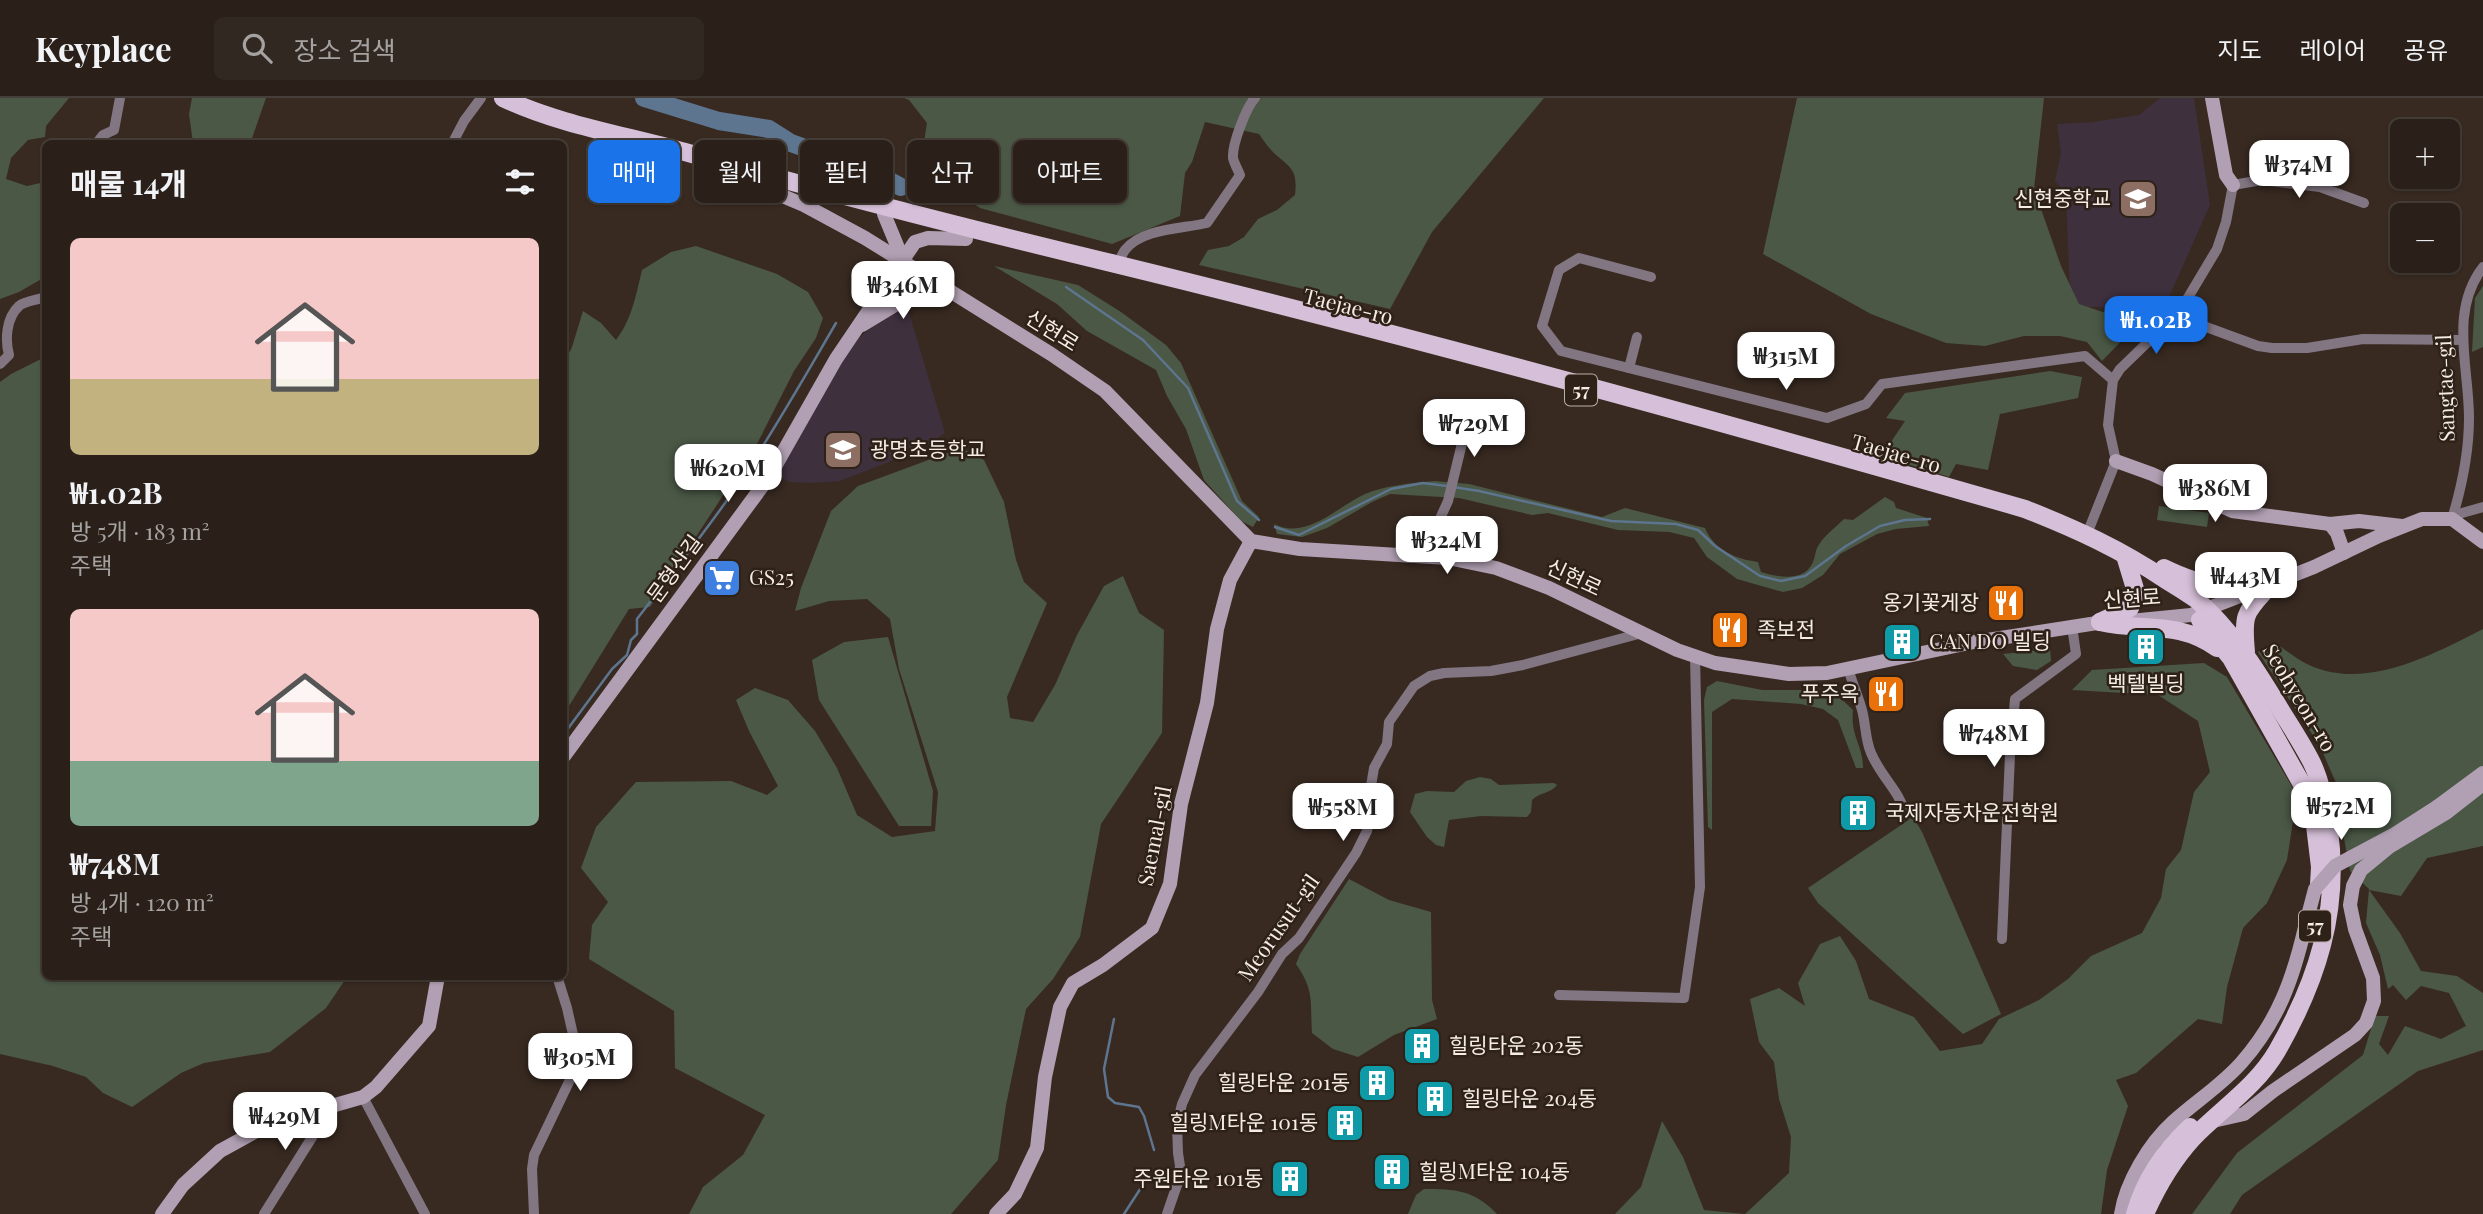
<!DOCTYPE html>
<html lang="ko">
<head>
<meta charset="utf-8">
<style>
	body { margin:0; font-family:"Playfair Display","Noto Sans KR",serif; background:#322822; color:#f1f3f6; height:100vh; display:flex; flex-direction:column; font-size:26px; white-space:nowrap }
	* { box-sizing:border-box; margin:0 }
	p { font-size:23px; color:#a5a3a2 }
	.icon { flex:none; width:38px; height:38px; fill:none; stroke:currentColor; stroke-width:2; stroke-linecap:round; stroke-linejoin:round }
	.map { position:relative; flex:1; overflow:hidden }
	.side { position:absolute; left:42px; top:42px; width:525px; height:840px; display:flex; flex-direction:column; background:#2a2019; border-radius:10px; box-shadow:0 2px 5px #0004,0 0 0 2px #463e38 }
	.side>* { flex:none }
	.banner { position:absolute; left:588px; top:42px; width:665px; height:63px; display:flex; gap:14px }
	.controls { position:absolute; left:2390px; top:21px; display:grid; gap:14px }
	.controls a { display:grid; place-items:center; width:70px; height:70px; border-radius:10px; background:#2a2019; box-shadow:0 2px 5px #0004,0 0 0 2px #463e38; font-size:35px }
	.price { position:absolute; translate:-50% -60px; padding:0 16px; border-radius:14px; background:#fff; color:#222; font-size:23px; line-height:46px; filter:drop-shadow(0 2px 4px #0008) }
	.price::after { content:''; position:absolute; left:50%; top:42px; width:21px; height:16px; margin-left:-10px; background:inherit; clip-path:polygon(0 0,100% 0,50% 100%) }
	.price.selected { background:#1a73e8; color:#fff }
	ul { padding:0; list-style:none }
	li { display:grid; align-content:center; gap:14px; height:371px; padding:0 28px }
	li span { display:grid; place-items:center; height:217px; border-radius:10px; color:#555 }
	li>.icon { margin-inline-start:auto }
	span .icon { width:126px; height:126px; fill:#fffc; stroke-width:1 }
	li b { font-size:30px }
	h2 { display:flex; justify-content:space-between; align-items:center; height:84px; padding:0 28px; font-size:30px }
	.pill { padding:0 24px; border-radius:10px; background:#2a2019; box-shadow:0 2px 5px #0004,0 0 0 2px #463e38; font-size:24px; line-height:63px }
	.pill.selected { background:#1a73e8; color:#fff }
	header { display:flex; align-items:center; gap:42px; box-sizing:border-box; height:98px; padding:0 35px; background:#2a2019; border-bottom:2px solid #463e38 }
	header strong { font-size:33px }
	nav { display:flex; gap:38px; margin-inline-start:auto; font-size:24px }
	.search { width:490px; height:63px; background:#322822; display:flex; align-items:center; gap:18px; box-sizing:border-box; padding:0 24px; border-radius:10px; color:#a5a3a2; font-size:26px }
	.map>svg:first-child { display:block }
</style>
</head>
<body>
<header>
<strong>Keyplace</strong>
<div class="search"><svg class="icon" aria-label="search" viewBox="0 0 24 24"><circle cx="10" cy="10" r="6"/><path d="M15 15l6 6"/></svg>장소 검색</div>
<nav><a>지도</a><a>레이어</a><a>공유</a></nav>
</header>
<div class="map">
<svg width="2483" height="1116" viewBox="0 0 2483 1116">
	<rect width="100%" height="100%" fill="#382a21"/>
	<!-- education -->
	<g fill="#3e303d">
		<path d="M2160,0H2194L2210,107L2169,199L2158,209H2074L2070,197L2066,95L2055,83L2061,55L2057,26L2092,24L2139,17Z"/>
		<path d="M905,211L909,215L945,335L922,351L840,383L813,385L789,384L778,377L780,369L839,266L859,240L884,219Z"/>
	</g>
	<!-- green -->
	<g fill="#4b5846">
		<path d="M0,0H69L46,28L45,39L28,42L11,60L6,81L27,88L45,84V179L19,194L0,201Z"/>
		<path d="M192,0H266L250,46L193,45L189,16Z"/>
		<path d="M904,0H1544L1432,134L1390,211L1199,167L1208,152L1229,148L1244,139L1258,121L1277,112L1295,97C1298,70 1290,70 1273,54C1268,49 1263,42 1259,36L1205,24L1192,64L1185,75L1180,118L1112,146L980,110L951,90L922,57L927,25L909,2Z"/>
		<path d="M1797,0H2044L2034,91L2061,168L2079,206L2138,226L2102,263L2087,244L2060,238H2024L1985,248L1946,245L1871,216L1763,156Z"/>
		<path d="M696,148L777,176L808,194L823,220L816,240L794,273L758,344L650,509L629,511L564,616V265L572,249L583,213L601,225L616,242C632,221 636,197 642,172L671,154Z"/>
		<path d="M994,168L1078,187L1121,214L1166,247L1181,265L1242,403L1259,419L1253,429L1241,423L1204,382L1186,331L1167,298L1156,272L1087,233L1057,206Z"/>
		<path d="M2483,188V249L2472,254L2475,200Z"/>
		<path d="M45,259L46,878L347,879L326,910L270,954L204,965L181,975L132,1009L103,995L86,979L53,968L0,956V284L11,276Z"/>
		<path d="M2050,273L2082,279L2078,300L2000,316L1988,372L1956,366L1949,379L1891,361V344L1905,323L1886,320L1905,295Z"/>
		<path d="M961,350L984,362L1004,404L1016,462L1024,484L1047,505L1007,599L1010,620L1033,624L1055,587L1077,537L1104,488L1123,478L1139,515L1164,532L1162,635L1101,726L1080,839L1053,881L1026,911L1006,1007L998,1062L951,1116H689L703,1089L743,1057L765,1017L675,970L674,913L589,861L592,827L608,804L581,770L596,729L636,684L731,683L767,697L778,688L749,633L736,602L755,590L788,602L815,633L837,670L857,717L892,739L935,733L938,694L899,571L890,521L867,501L829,503L795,513L801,490L831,413L858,388Z"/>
		<path d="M1435,383L1469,386L1602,419L1625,410L1705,430C1714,452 1736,461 1758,464L1761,474C1777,479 1803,484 1812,466C1815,461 1815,455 1817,450C1823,438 1835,430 1844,421L1853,422L1885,399L1894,404L1896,410L1927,420L1929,428L1896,431L1877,436L1840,456L1823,477L1802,490L1783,494L1737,481L1707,459L1694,440L1669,434L1618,432L1548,415L1532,417L1459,400L1390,396L1372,404L1327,430L1302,439L1277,436L1274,426C1306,443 1338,408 1365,396C1386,387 1413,385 1435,383Z"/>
		<path d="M2159,408L2209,415L2207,429L2157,422Z"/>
		<path d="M2483,531V748L2427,760L2401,798L2369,792L2400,835L2421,873L2457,878L2483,895V952L2418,973L2242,1097L2230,1116H2192L2237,1055L2363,957L2375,918H2389L2379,946L2388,957L2405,928L2441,941L2466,928L2449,895L2421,888L2406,902L2393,887L2388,891L2380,857L2366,825L2369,791L2350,773L2343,735V701L2320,648L2258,554L2277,546C2287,553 2298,562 2309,567C2366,593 2432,557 2483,531Z"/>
		<path d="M888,539L933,693L931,728H899L819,602L812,562L844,544Z"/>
		<path d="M2050,551L2051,563L2037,572L2013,568L2003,556Z"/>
		<path d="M2204,565L2227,579L2297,697L2287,762L2267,805L2243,830L2227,889L2222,926L2198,921L2136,975L2116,982L2128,1008L2107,1072L2101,1116H1615L1641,1089L1662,1023L1683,1059L1704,1112L1745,1116L1789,1075L1791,1039L1779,1001L1774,964L1759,944L1750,901L1779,890L1805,908L1798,885L1820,846L1840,838L1856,863L1869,901L1914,919L1940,953L1982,946L1999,921L2039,902L2068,881L2091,858L2142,835L2161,800L2166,771L2181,752L2194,694L2210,674L2198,623L2158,597L2072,592L2092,572Z"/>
		<path d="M1717,583L1762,592H1832L1853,612C1850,638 1863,647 1863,670H1856L1838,622L1823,611L1801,606L1732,601L1712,614V732L1708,729L1704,602L1707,589Z"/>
		<path d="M1480,679L1491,681L1499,687L1554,685L1557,687C1550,696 1540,694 1532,702L1531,714L1527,719L1481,718L1449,722L1444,749L1436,747L1427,739L1410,714L1415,696L1427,693L1454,694L1466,683Z"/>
		<path d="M1913,719L1922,734L2001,916L1963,936L1818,805L1808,790Z"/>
		<path d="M1349,781L1389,802L1431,814L1432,902L1437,921L1394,937L1358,959L1333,951L1312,935C1310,905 1315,893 1296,866L1300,856Z"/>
		<path d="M1424,1091C1455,1091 1474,1092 1497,1116H1408L1416,1097Z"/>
	</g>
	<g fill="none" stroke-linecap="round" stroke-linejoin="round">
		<!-- stream -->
		<g stroke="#5d758f" stroke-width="2.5">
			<path d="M1066,189L1143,242L1188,290L1237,403L1259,422"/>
			<path d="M1453,389L1479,393L1611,423L1676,426L1698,432L1715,448L1760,478L1781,483L1805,478L1846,448L1880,428L1905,422L1930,421"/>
			<path d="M1275,429L1299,437L1391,391L1423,385L1447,388"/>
			<path d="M564,636L612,571L627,557L631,542L637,536V521C672,475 709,430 741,382C775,331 805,278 836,225"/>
			<path d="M1114,921L1104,971L1108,999L1115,1005L1139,1009L1144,1018L1154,1052"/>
			<path d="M1124,1116L1146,1082"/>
		</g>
		<!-- river -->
		<path stroke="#5d758f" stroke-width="18" d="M644,0L719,23L769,31L791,45L875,75L901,89"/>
		<!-- street -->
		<g stroke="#827682" stroke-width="10">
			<path d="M96,46L103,37L114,32L120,0"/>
			<path d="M452,46L464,23L481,0"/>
			<path d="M1117,167C1120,162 1122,156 1125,152C1142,130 1182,131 1207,125L1240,77C1238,72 1234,65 1233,60C1232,46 1246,10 1255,0"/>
			<path d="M1651,179L1579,160L1559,172L1542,228L1561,253L1827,320L1866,306L1882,286L2085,258L2113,282"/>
			<path d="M2180,213L2198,226L2258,248L2272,250H2307L2363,241L2463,242"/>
			<path d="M0,266L9,257C5,242 6,220 19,208C25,203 38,202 46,199"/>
			<path d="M1629,270L1637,239"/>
			<path d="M2452,421C2462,388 2469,355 2469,320C2469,269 2449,213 2483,169"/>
			<path d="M2452,421L2462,415L2483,409"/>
			<path d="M2089,431L2116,363L2108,327L2113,282L2120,271L2180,213L2217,151L2226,124L2233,87L2262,82L2320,89L2364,105"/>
			<path d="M1423,458L1448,403L1465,333"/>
			<path d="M1848,570C1852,584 1858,598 1862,612C1866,627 1865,641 1871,655C1881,679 1899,692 1906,717"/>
			<path d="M2002,841L2010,657L2015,601L2076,556L2072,528"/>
			<path d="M1559,897L1684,900L1700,789L1695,558"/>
			<path d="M363,999L425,1116"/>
			<path d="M264,1116L331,1009"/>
			<path d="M534,1116L532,1071L534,1057L579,963L567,910L557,878"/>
			<path d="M1167,1116L1178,1084L1180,1068L1178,1055L1177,1027L1182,1006L1195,977L1258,894L1282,856L1299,840L1356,755L1367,733L1372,712L1371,688L1374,670L1387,646L1389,624L1414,588L1430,578L1444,575L1491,573L1523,567L1642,535"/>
		</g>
		<!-- secondary -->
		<g stroke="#b1a0b3" stroke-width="14">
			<path d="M2212,0L2226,77L2233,87"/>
			<path d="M733,73L766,91L804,107L865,140L1051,256L1105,293L1251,443L1300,451L1448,460L1496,470L1549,490L1677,552L1715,565L1789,576L1827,575L1974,544L2110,523"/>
			<path d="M886,107L884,116L903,162"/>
			<path d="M862,227L923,190L943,189"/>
			<path d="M2116,363L2152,376L2232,413L2330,426L2359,423L2402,428"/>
			<path d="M2330,426L2337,435L2344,455"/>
			<path d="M2130,523L2191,517L2314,469L2379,438L2422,421H2452L2483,444"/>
			<path d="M564,658L769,379L836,261L915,144L928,140L966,141"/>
			<path d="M2437,709L2483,675"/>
			<path d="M2213,1023L2244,1016L2273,993L2355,937L2366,925L2374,903L2373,880L2355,831L2350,807L2353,788L2361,772L2389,749L2446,715L2483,686"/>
			<path d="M162,1116L183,1087L220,1053L269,1026L363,999L376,989L429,928L438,878"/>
			<path d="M996,1116L1015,1096L1037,1050L1045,979L1060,909L1073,885L1103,867L1152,830L1170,786L1181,706L1207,605L1217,531L1230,482L1251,443"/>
			<path d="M2121,1116C2126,1084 2149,1046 2173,1024C2196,1003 2222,987 2242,964C2278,923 2293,881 2305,829"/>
		</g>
		<!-- primary -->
		<g stroke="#d6bfd8" stroke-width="18">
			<path d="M503,0C560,27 625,37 685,54C825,94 966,130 1107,164C1415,239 1720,323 2025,411C2076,431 2120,451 2166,482C2176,488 2187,495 2197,502C2231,532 2254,568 2277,606C2289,626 2302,645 2312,665C2322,686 2326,709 2329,732C2340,813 2317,883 2277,953C2256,989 2221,1011 2193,1040C2173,1062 2157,1089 2145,1116"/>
			<path d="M2164,470C2207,491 2226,490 2273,484"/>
			<path d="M2200,522L2231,560L2303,688L2313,711L2320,769L2319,787"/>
			<path d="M2100,524C2143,534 2178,522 2217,550"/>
			<path d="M2100,524L2130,510L2136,494L2126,461"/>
			<path d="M2246,554C2242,512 2246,515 2273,484"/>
			<path d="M2135,1116C2145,1081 2164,1053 2190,1029"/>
		</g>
		<!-- secondary-bridge -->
		<path stroke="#b1a0b3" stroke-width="14" d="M2305,829L2315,791L2335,768L2395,736L2437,709"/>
	</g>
	<!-- icons -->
	<defs>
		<symbol id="school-square" viewBox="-11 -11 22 22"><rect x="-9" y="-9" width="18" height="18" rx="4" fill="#8d6e63" stroke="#2e2117"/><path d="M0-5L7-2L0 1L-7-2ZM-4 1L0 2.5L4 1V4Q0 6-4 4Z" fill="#fff"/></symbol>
		<symbol id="supermarket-square" viewBox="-11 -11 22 22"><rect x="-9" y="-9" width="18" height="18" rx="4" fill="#3f7fe0" stroke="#2e2117"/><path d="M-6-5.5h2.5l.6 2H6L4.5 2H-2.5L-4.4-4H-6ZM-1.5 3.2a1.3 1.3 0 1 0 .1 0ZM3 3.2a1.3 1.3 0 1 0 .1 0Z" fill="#fff"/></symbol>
		<symbol id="restaurant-square" viewBox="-11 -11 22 22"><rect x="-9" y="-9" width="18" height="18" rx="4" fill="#e8710a" stroke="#2e2117"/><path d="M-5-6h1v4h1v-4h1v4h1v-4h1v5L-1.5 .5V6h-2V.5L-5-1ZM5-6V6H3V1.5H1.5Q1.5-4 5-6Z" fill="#fff"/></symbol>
		<symbol id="building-square" viewBox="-11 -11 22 22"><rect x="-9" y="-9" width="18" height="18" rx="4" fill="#0f9aa8" stroke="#2e2117"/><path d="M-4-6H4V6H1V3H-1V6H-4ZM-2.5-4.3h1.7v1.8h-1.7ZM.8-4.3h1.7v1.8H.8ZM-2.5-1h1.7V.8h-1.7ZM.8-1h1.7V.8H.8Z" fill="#fff"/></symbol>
	</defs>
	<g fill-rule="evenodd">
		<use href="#school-square" x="2116" y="79" width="44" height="44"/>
		<use href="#school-square" x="821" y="330" width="44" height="44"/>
		<use href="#supermarket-square" x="700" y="458" width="44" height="44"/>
		<use href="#restaurant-square" x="1984" y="483" width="44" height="44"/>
		<use href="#restaurant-square" x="1708" y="510" width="44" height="44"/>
		<use href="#building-square" x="1880" y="522" width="44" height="44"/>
		<use href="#building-square" x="2124" y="527" width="44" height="44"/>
		<use href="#restaurant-square" x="1864" y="574" width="44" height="44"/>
		<use href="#building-square" x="1836" y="693" width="44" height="44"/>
		<use href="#building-square" x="1400" y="926" width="44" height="44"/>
		<use href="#building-square" x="1355" y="963" width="44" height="44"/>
		<use href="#building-square" x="1413" y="979" width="44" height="44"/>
		<use href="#building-square" x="1323" y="1003" width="44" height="44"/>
		<use href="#building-square" x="1370" y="1052" width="44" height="44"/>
		<use href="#building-square" x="1268" y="1059" width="44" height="44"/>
	</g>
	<g text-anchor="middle" stroke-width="5" stroke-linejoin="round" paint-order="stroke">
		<!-- shield labels -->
		<g fill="#2e2117" stroke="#b9afa8" stroke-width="2">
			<rect x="1565" y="276.5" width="32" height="31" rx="5"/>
			<rect x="2299" y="812.5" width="32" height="31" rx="5"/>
		</g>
		<g font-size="19" font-weight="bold" fill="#f5ece6">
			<text x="1581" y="299">57</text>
			<text x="2315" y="835">57</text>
		</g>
		<!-- poi labels -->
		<g font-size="21" fill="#f5ece6" stroke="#2e2117" text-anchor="start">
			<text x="2111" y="108" text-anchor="end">신현중학교</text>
			<text x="870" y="359">광명초등학교</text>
			<text x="749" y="487">GS25</text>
			<text x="1979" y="512" text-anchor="end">옹기꽃게장</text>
			<text x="1757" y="539">족보전</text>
			<text x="1929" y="551">CAN DO 빌딩</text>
			<text x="2146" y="593" text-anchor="middle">벡텔빌딩</text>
			<text x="1859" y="603" text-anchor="end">푸주옥</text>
			<text x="1885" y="722">국제자동차운전학원</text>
			<text x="1449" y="955">힐링타운 202동</text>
			<text x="1350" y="992" text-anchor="end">힐링타운 201동</text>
			<text x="1462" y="1008">힐링타운 204동</text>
			<text x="1318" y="1032" text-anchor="end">힐링M타운 101동</text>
			<text x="1419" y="1081">힐링M타운 104동</text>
			<text x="1263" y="1088" text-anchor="end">주원타운 101동</text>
		</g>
		<!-- street labels -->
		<g font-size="21" fill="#f5ece6" stroke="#2e2117">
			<text transform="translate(1348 209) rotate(14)" y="7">Taejae-ro</text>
			<text transform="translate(1052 233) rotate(32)" y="7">신현로</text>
			<text transform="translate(2446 290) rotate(-92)" y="7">Sangtae-gil</text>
			<text transform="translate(1896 356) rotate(16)" y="7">Taejae-ro</text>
			<text transform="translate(675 471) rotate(-54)" y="7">문형산길</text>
			<text transform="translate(1574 480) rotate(25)" y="7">신현로</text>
			<text transform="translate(2132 501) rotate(-4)" y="7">신현로</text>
			<text transform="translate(2299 600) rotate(59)" y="7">Seohyeon-ro</text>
			<text transform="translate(1155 738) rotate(-79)" y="7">Saemal-gil</text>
			<text transform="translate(1279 830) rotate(-55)" y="7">Meorusut-gil</text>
		</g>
	</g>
</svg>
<div class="controls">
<a>+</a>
<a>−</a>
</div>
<b class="price" style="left:2299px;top:102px">₩374M</b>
<b class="price" style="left:903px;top:223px">₩346M</b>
<b class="price selected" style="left:2156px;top:258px">₩1.02B</b>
<b class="price" style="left:1786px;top:294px">₩315M</b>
<b class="price" style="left:1474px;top:361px">₩729M</b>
<b class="price" style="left:728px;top:406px">₩620M</b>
<b class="price" style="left:2215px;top:426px">₩386M</b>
<b class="price" style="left:1447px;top:478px">₩324M</b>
<b class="price" style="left:2246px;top:514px">₩443M</b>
<b class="price" style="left:1994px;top:671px">₩748M</b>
<b class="price" style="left:2341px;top:744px">₩572M</b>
<b class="price" style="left:1343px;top:745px">₩558M</b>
<b class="price" style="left:580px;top:995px">₩305M</b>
<b class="price" style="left:285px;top:1054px">₩429M</b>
<div class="banner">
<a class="pill selected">매매</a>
<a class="pill">월세</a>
<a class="pill">필터</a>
<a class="pill">신규</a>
<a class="pill">아파트</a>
</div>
<section class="side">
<h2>매물 14개<svg class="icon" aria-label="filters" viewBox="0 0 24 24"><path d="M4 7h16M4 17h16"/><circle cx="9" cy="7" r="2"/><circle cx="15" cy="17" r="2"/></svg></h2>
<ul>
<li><span style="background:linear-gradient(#f6c9c9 65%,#c2b280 0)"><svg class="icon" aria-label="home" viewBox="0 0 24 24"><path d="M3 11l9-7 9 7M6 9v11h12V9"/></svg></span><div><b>₩1.02B</b><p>방 5개 · 183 m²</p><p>주택</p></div></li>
<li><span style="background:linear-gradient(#f6c9c9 70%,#7fa58c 0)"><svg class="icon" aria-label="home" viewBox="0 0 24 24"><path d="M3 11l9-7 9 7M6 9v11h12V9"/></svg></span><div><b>₩748M</b><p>방 4개 · 120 m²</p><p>주택</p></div></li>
</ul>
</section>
</div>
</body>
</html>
